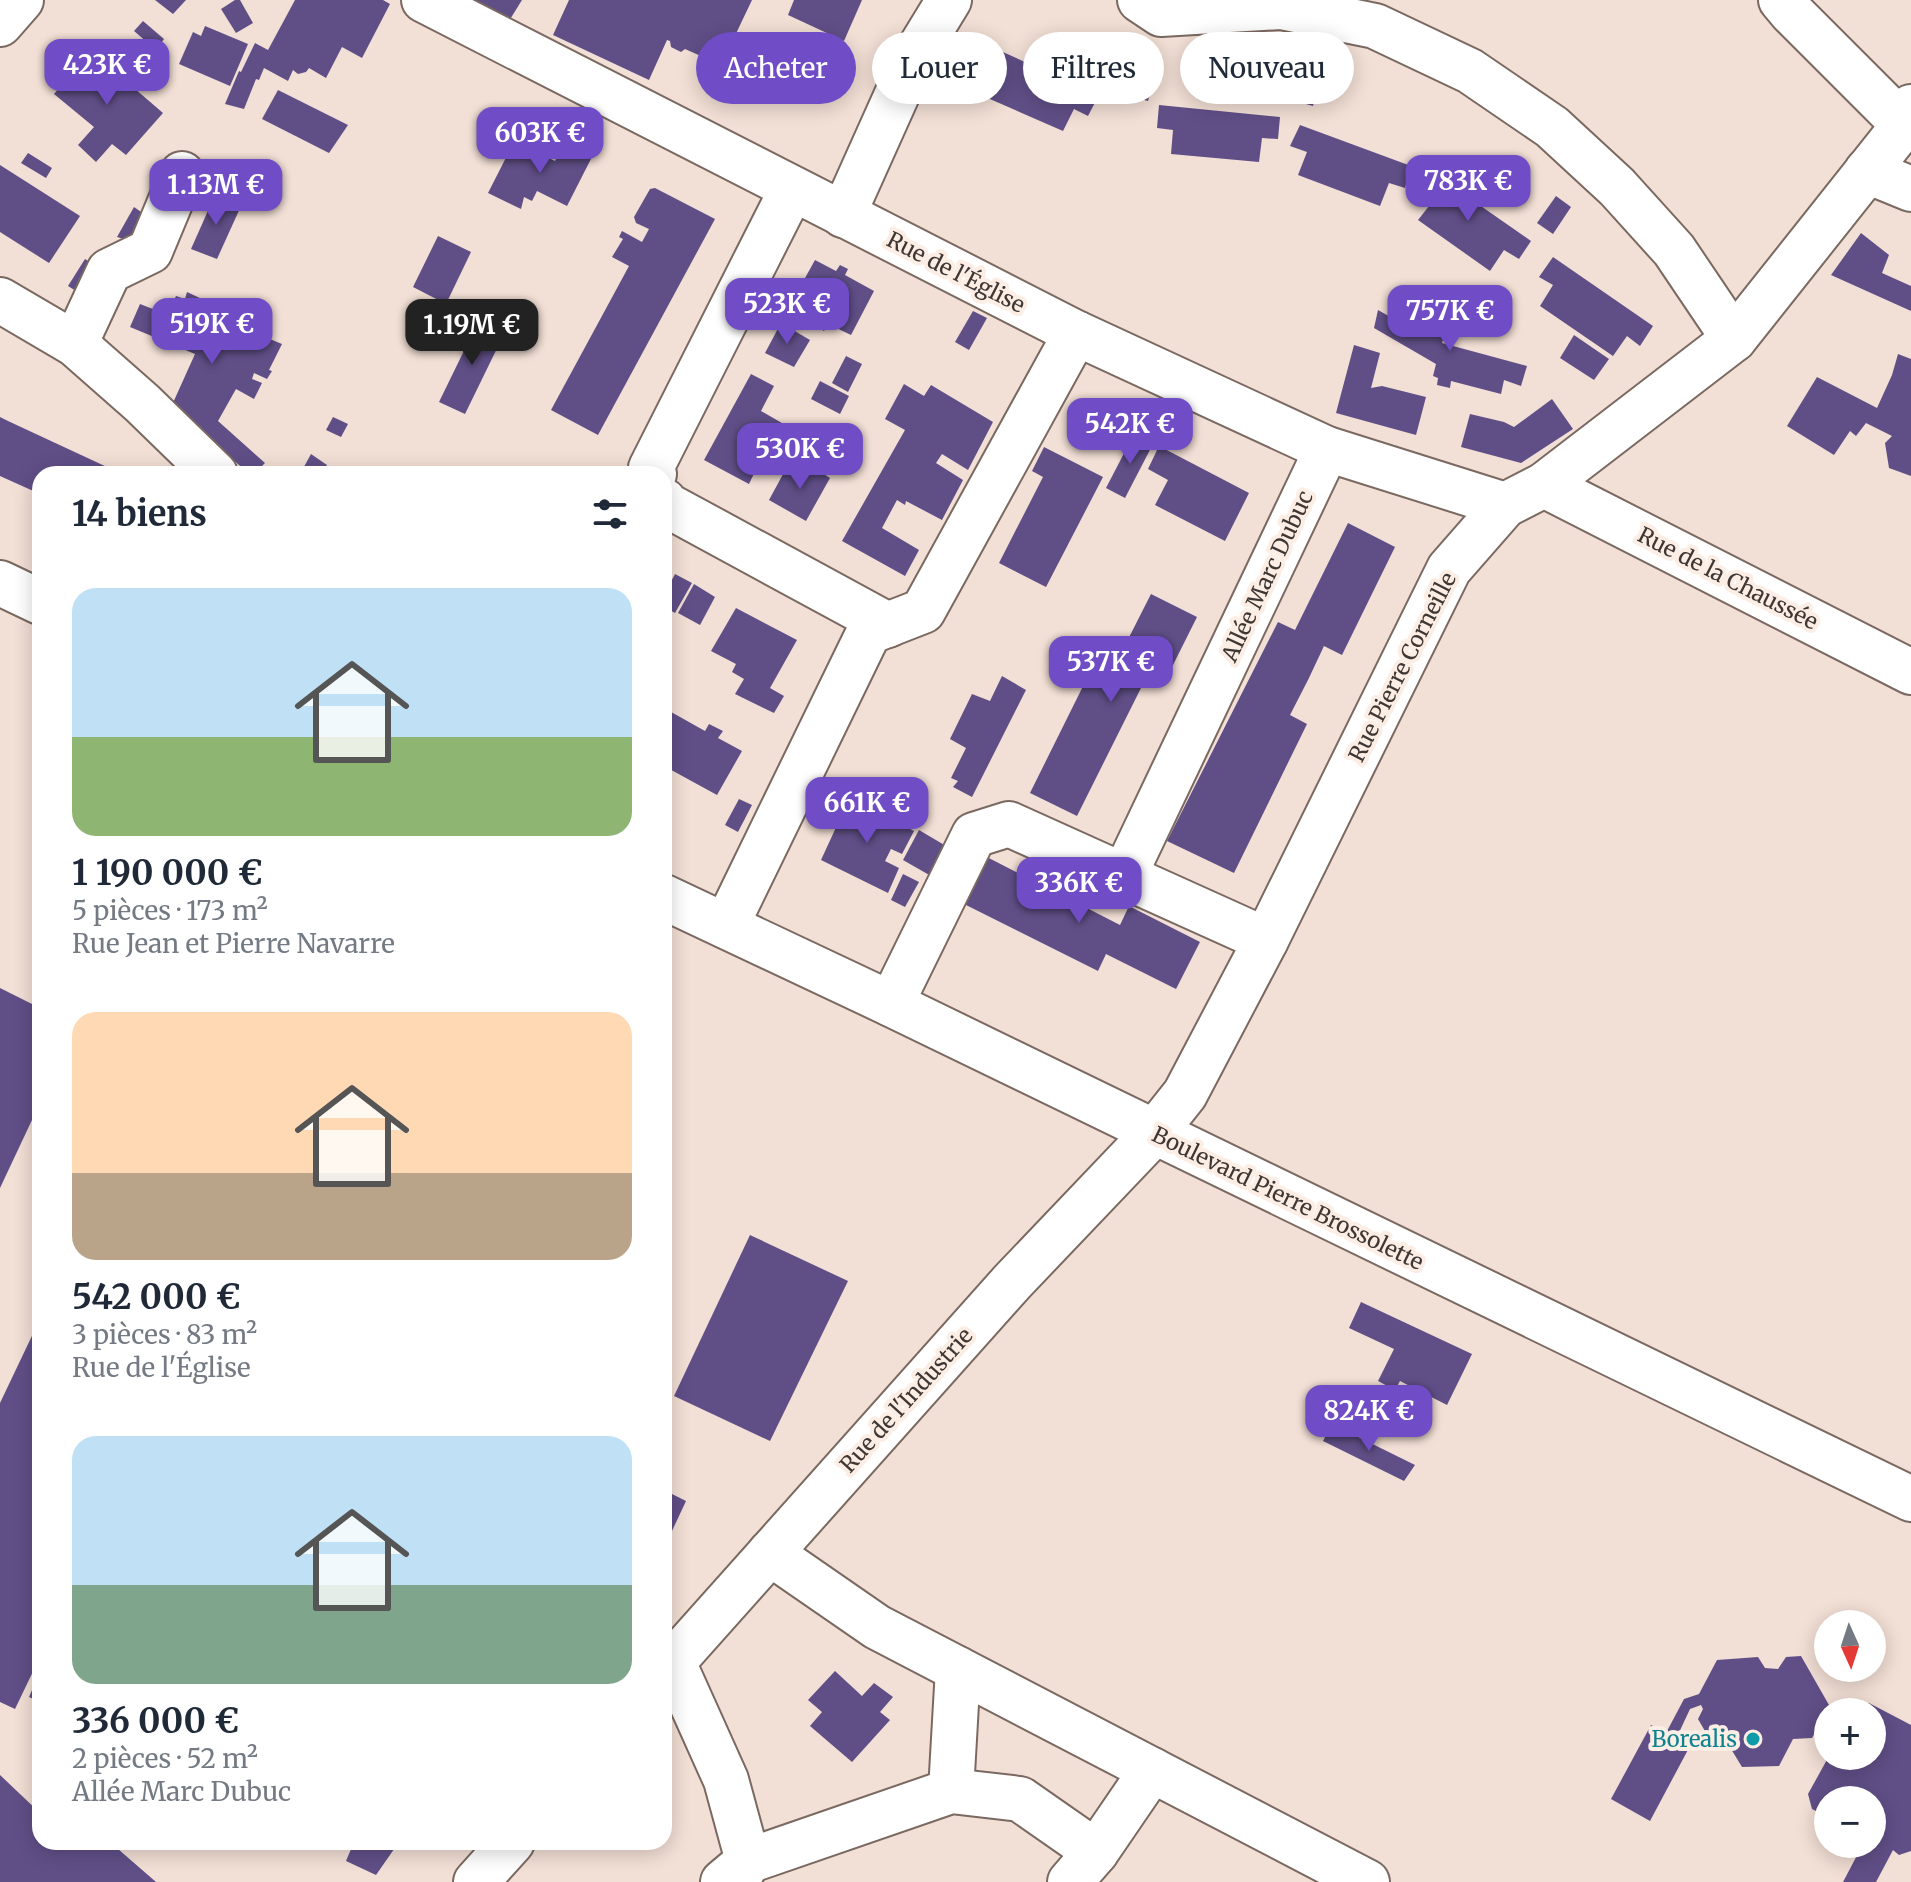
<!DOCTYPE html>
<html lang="fr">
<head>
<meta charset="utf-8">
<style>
	body { margin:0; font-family:Merriweather,serif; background:#f2f2f3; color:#1f2937; height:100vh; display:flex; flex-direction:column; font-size:30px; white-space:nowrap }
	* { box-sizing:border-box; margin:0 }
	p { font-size:26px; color:#747a83 }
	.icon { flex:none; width:44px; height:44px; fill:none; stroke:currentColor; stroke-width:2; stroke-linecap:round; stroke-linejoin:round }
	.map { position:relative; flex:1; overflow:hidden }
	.side { position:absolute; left:32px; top:466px; width:640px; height:1384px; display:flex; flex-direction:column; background:#fff; border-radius:24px; box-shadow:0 4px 20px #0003 }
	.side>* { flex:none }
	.banner { position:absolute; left:696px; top:32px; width:760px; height:72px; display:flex; gap:16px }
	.needle { width:52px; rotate:177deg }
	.buttons { position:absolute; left:1814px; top:1610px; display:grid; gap:16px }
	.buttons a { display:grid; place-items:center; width:72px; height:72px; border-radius:50%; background:#fff; box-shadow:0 4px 20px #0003; font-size:40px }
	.price { position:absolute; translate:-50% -68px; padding:0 18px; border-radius:16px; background:#704dc6; color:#fff; font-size:26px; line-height:52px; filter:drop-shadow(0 2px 4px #0008) }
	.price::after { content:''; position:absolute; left:50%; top:48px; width:24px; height:18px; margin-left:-12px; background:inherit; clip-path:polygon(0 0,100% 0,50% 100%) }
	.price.active { background:#222; color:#fff }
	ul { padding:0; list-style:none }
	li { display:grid; align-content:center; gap:16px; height:424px; padding:0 40px }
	li span { display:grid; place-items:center; height:248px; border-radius:24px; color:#555 }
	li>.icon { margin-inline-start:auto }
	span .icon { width:144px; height:144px; fill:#fffc; stroke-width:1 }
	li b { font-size:34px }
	h2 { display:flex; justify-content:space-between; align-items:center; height:96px; padding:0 40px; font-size:34px }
	.chip { padding:0 28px; border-radius:36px; background:#fff; box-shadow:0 4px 20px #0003; font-size:28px; line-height:72px }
	.chip.active { background:#704dc6; color:#fff }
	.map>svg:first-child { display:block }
</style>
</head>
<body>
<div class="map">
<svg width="1911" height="1882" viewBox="0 0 1911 1882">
	<rect width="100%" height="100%" fill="#f2dfd5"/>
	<!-- building -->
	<g fill="#604f87">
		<path d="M155,0H186L173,14Z"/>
		<path d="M235,0H240L253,23L236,33L221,9Z"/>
		<path d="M295,0H383L390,4L362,58L342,47L326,78L309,68L306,72L298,74L293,70L288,81L264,68L259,80L256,79L244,109L225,104L239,71L241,72L255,43L268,50Z"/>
		<path d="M468,0H522L509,21Z"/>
		<path d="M569,0H752L721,65L685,49L681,52L671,47L670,41L667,40L649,80L553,35Z"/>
		<path d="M794,0H862L844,41L788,15Z"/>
		<path d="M143,21L164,39L156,50L134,31Z"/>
		<path d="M205,26L248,44L230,86L179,64L193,32L201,36Z"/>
		<path d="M767,34L783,41L768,75L752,68Z"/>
		<path d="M987,45L1099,95L1088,116L1074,109L1063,131L983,96L994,73L978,66Z"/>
		<path d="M91,51L163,113L126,155L112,144L96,162L78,145L94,127L54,94Z"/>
		<path d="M1121,59L1157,70L1148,101L1112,91Z"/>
		<path d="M1285,65L1321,75L1313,106L1277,96Z"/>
		<path d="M278,90L348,125L329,153L262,119Z"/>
		<path d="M1159,105L1280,117L1278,139L1262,138L1259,162L1171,154L1173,130L1157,128Z"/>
		<path d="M1300,125L1411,166L1405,188L1389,183L1380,206L1298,175L1307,152L1290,146Z"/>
		<path d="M514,142L555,161L565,142L593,155L567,206L537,191L532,201L524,197L521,209L488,193Z"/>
		<path d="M28,153L52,168L46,178L21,163Z"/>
		<path d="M0,165L80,216L49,263L0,232Z"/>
		<path d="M1445,170L1459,180L1455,188L1531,241L1519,259L1504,250L1490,271L1418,220L1433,201L1419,190L1432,172L1440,178Z"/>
		<path d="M655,188L715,219L598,435L551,410L629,266L612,257L623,239L619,237L622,231L642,242L649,229L636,223L634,217L650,189Z"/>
		<path d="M215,195L241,206L217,259L191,249Z"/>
		<path d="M1556,196L1571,207L1553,234L1537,223Z"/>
		<path d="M134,207L147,216L134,242L117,237Z"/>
		<path d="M1861,233L1889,255L1882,273L1911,286V311L1831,275Z"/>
		<path d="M438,236L471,252L446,304L413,287Z"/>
		<path d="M1553,257L1653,326L1640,346L1627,336L1613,356L1540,306L1553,285L1539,277Z"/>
		<path d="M85,259L102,270L87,298L68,286Z"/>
		<path d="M815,260L836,271L840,265L848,269L845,275L874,291L851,335L828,324L824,331L812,324L815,317L790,305Z"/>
		<path d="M187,292L232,313L228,322L282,344L269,370L272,371L267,379L254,373L252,379L262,383L254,399L236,389L218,421L265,463L254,474H249L172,405L195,354L130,327L140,304L176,318L178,313L170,309L176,296L185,299Z"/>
		<path d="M1415,303L1448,323L1442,343L1527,366L1521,386L1504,380L1501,394L1451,381L1450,388L1437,385L1438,378L1433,376L1436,364L1374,328L1378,310L1408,327Z"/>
		<path d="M973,311L987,318L969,350L955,342Z"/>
		<path d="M479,320L505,332L465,414L439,402Z"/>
		<path d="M781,323L810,340L794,367L765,353Z"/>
		<path d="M1574,335L1609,359L1594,380L1560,358Z"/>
		<path d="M1354,345L1380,353L1371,388L1382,386L1426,397L1416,435L1336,413Z"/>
		<path d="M1898,354L1911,359V476L1889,468L1885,443L1892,436L1866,423L1856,436L1850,431L1834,455L1787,426L1817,377L1877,408L1892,375Z"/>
		<path d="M846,356L862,364L848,392L832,383Z"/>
		<path d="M751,374L774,386L761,411L794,430L782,455L775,452L769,463L761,459L749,484L704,460Z"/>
		<path d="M820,381L849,396L840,414L811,399Z"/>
		<path d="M904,384L924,396L931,385L993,422L968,470L942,454L936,463L963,480L942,520L906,501L905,505L897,500L882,528L919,550L905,576L842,541L905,430L885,419Z"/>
		<path d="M1552,399L1573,429L1521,463L1461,447L1470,414L1504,422L1514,427Z"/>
		<path d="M0,417L8,421L122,474H40V494L0,476Z"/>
		<path d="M333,417L348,424L341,437L326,430Z"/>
		<path d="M1134,434L1153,444L1125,498L1106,488Z"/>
		<path d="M1159,446L1249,493L1225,541L1155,505L1168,480L1148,469Z"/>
		<path d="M1044,447L1103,477L1046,587L999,563L1043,477L1032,471Z"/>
		<path d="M311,454L327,465L322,474H300Z"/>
		<path d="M788,465L807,475L811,466L830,478L806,521L769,500Z"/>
		<path d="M1348,523L1395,547L1342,655L1324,646L1308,680L1290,715L1307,724L1234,873L1167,841L1278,622L1295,630Z"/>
		<path d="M675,574L692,583L675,613L664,607V595Z"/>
		<path d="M694,584L715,597L700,625L678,613Z"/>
		<path d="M1151,594L1197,617L1162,687L1146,678L1077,816L1030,793L1099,654L1116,663Z"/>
		<path d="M736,608L797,640L770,688L784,696L774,713L735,694L744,679L732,672L736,664L711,651Z"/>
		<path d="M1002,676L1026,690L972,797L953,787L958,781L951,778L966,748L950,739L972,694L990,701Z"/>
		<path d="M664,708L705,731L709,724L723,731L718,738L742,751L717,795L664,766Z"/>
		<path d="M850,797L914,831L902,854L891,849L885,861L899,868L888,893L821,860Z"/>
		<path d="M739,799L752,805L738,832L725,825Z"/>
		<path d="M919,830L946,846L931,876L903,860Z"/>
		<path d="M983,855L1120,925L1129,906L1200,942L1176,989L1106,954L1098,971L960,902Z"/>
		<path d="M903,874L919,882L905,907L891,900Z"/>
		<path d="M0,988L40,1008V1103L0,1188Z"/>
		<path d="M750,1235L848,1281L770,1441L674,1396Z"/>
		<path d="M1361,1302L1472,1354L1447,1405L1400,1381L1395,1390L1378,1381L1394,1349L1349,1328Z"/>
		<path d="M40,1319V1657L15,1709L0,1702V1403Z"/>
		<path d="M1332,1424L1415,1465L1404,1481L1323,1441Z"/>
		<path d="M664,1490L686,1501L664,1548Z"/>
		<path d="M1801,1656L1833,1712H1828V1729L1821,1722L1812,1738L1793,1739L1779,1766L1742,1767L1728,1744L1713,1745L1698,1719L1703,1709L1701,1705L1690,1709L1676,1739L1690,1746L1650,1821L1611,1799L1651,1725L1666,1733L1684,1699L1699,1694L1717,1660L1758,1657L1765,1668L1778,1669L1786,1657Z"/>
		<path d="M835,1671L862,1696L874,1683L893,1697L880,1712L890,1720L852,1762L810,1726L822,1712L808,1700Z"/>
		<path d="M40,1672V1702L29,1697Z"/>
		<path d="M1869,1703L1911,1725V1851L1899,1855L1893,1850L1876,1882H1843L1863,1844H1872V1800H1828V1817L1812,1809L1808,1794L1829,1756H1872V1712H1852L1855,1706Z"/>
		<path d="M0,1775L40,1813V1842H110L156,1882H0Z"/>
		<path d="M354,1842H399L376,1875L346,1861Z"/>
	</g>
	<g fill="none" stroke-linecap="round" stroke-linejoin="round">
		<defs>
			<g id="minor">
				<path d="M424,0L1076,333L1327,449L1505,505"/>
				<path d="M1140,0L1161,14L1281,7L1375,26L1470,71L1552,127L1617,187L1674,250L1734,339"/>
				<path d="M1781,0L1791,12L1904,125"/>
				<path d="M0,24L21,0"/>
				<path d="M1867,171L1911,189"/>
				<path d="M843,215L913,59L949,0"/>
				<path d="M0,300L75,344L142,403L215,474"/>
				<path d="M75,344L109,271L150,251L182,174"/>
				<path d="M654,474L651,468L792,189"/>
				<path d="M1544,485L1911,672"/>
				<path d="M664,501L665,504L888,625"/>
				<path d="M1124,876L1327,449"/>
				<path d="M726,926L869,632L923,611L1076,333"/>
				<path d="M891,1004L974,835L1009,824L1266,940"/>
				<path d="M770,1553L877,1627L1367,1882"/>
				<path d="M673,1662L726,1780L748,1861L736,1882"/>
				<path d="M664,1672L1012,1282L1154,1133L1185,1094L1266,940L1449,569L1505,505L1544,485L1734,339L1904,125L1911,107"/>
				<path d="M951,1791L958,1669"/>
				<path d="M476,1882L512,1842"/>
				<path d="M723,1882L748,1861L951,1791L1020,1799L1096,1852"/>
				<path d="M1070,1882L1096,1852L1152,1770"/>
			</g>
			<g id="major">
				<path d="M0,583L40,602"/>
				<path d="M664,897L891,1004L1911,1499"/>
			</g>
		</defs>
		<!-- minor casing -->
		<use href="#minor" stroke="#7a6961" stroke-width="48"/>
		<!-- major casing -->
		<use href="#major" stroke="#7a6961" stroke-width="48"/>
		<!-- minor -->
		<use href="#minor" stroke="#fff" stroke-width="44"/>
		<!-- major -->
		<use href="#major" stroke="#fff" stroke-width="44"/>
	</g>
	<!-- markers -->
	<circle fill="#0f9aa8" stroke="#fcede5" stroke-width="3" cx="1753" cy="1739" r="8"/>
	<g text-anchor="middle" stroke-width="8" stroke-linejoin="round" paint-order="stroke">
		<!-- street labels -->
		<g font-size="22" fill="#3e3733" stroke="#fcede5">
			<text transform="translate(956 272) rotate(27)" y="8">Rue de l'Église</text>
			<text transform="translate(1267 576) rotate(-65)" y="8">Allée Marc Dubuc</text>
			<text transform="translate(1728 578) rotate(27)" y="8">Rue de la Chaussée</text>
			<text transform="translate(1402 667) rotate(-63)" y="8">Rue Pierre Corneille</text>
			<text transform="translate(1288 1198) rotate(26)" y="8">Boulevard Pierre Brossolette</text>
			<text transform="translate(906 1400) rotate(-48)" y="8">Rue de l'Industrie</text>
		</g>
		<!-- culture labels -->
		<g font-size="22" fill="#0d838f" stroke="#fcede5" text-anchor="end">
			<text x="1737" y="1747">Borealis</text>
		</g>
	</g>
</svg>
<div class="buttons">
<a><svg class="needle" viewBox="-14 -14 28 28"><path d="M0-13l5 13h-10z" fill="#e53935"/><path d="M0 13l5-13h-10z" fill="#747a83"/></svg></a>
<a>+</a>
<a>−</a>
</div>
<b class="price" style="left:107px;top:107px">423K €</b>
<b class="price" style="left:540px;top:175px">603K €</b>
<b class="price" style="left:1468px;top:223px">783K €</b>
<b class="price" style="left:216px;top:227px">1.13M €</b>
<b class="price" style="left:787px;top:346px">523K €</b>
<b class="price" style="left:1450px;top:353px">757K €</b>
<b class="price" style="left:212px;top:366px">519K €</b>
<b class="price active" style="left:472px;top:367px">1.19M €</b>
<b class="price" style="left:1130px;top:466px">542K €</b>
<b class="price" style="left:800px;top:491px">530K €</b>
<b class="price" style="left:1111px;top:704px">537K €</b>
<b class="price" style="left:867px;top:845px">661K €</b>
<b class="price" style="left:1079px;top:925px">336K €</b>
<b class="price" style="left:1369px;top:1453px">824K €</b>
<div class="banner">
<a class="chip active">Acheter</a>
<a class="chip">Louer</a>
<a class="chip">Filtres</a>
<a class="chip">Nouveau</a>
</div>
<section class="side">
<h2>14 biens<svg class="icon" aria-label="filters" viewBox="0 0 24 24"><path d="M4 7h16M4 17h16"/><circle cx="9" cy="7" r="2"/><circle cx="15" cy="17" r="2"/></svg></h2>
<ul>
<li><span style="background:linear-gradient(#bfe0f5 60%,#8fb573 0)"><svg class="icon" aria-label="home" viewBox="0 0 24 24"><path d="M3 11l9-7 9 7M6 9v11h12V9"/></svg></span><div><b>1 190 000 €</b><p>5 pièces · 173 m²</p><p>Rue Jean et Pierre Navarre</p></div></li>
<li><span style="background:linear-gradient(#ffd9b3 65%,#b9a48a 0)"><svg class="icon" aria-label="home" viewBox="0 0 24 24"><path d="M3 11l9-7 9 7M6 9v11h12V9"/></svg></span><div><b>542 000 €</b><p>3 pièces · 83 m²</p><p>Rue de l'Église</p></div></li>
<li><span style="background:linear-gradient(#bfe0f5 60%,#7fa58c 0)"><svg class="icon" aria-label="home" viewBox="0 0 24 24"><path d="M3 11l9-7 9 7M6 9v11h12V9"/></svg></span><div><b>336 000 €</b><p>2 pièces · 52 m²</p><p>Allée Marc Dubuc</p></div></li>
</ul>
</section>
</div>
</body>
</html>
